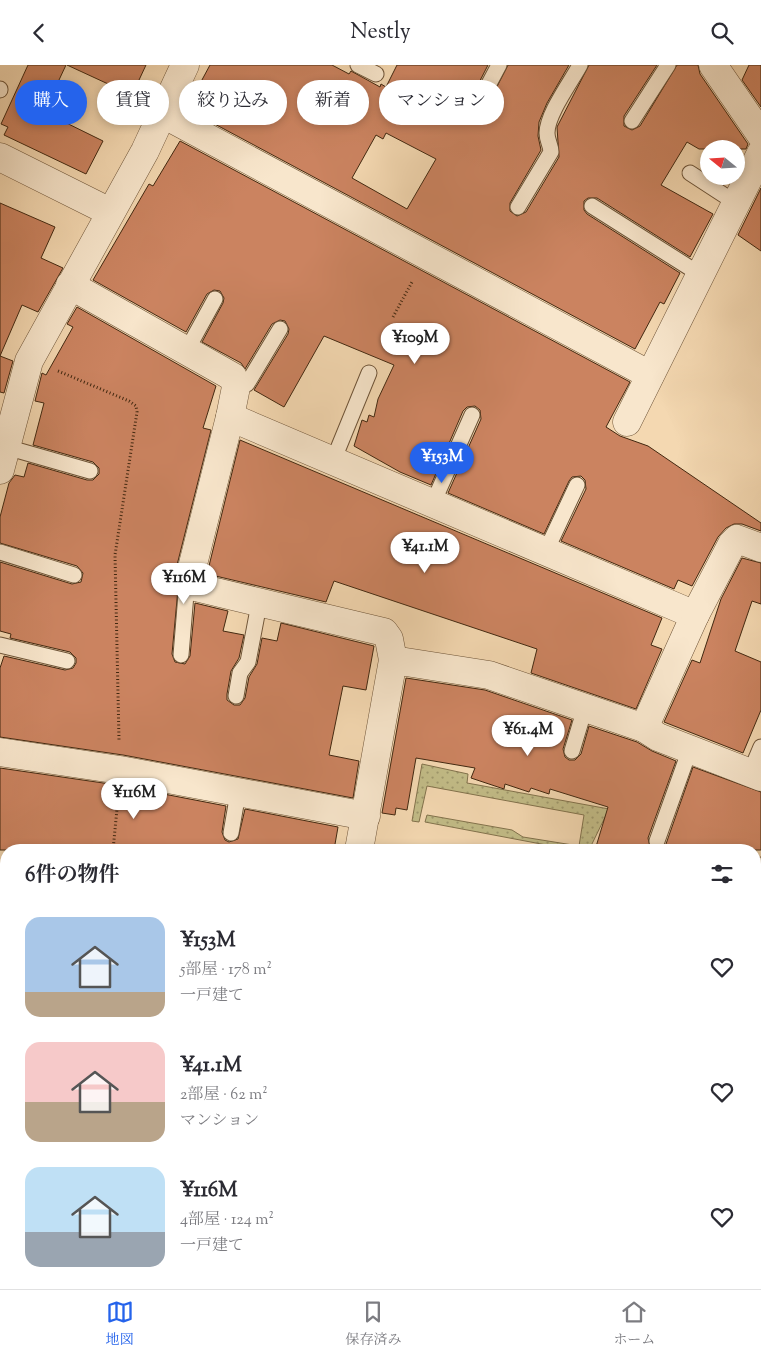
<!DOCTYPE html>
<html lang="ja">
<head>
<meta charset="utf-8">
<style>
	body { margin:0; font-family:"Sorts Mill Goudy","Noto Serif JP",serif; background:#f7f7f7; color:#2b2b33; height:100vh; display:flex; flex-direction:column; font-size:19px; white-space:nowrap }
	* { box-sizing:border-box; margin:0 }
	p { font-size:16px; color:#7c7c81 }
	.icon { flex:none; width:28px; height:28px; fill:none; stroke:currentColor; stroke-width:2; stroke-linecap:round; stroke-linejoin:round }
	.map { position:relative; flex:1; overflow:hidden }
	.panel { position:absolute; left:0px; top:779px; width:761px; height:446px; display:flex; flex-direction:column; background:#fff; border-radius:20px 20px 0 0; box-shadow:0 2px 8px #0003 }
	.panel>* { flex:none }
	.top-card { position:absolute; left:15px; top:15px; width:500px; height:45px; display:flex; gap:10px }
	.needle { width:32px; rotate:288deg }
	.tools { position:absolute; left:700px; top:75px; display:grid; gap:10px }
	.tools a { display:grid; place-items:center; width:45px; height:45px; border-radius:50%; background:#fff; box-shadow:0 2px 8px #0003; font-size:25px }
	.price { position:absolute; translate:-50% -42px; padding:0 11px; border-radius:18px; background:#fff; color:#222; font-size:16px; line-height:32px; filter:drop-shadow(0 1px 2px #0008) }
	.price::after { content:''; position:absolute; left:50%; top:30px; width:15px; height:11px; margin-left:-8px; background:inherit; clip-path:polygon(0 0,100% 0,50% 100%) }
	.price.current { background:#2563eb; color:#fff }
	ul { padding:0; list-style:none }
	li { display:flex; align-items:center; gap:15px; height:125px; padding:0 25px }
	li span { display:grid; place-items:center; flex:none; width:140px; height:100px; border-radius:15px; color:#555 }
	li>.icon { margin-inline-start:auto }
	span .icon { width:60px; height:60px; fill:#fffc; stroke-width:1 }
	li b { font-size:21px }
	h2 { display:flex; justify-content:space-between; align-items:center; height:60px; padding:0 25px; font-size:21px }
	.tag { padding:0 18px; border-radius:22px; background:#fff; box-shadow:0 2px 8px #0003; font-size:18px; line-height:45px }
	.tag.current { background:#2563eb; color:#fff }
	header { display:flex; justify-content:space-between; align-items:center; height:65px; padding:0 25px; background:#fff; font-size:22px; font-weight:600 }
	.tab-bar { display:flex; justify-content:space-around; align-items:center; height:70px; border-top:1px solid #e1e1e2; background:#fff; font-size:14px; color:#7c7c81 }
	.tab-bar a { display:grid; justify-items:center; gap:2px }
	.tab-bar .current { color:#2563eb }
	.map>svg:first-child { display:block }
</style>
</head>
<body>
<header><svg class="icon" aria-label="back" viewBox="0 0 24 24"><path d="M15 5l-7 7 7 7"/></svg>Nestly<svg class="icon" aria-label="search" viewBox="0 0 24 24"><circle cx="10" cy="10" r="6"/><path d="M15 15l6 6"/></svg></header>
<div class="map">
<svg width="761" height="1224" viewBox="0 0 761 1224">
	<defs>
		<pattern id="grass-dots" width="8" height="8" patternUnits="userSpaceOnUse" patternTransform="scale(1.25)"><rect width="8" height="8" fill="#c2bc87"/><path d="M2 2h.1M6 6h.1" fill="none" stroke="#9f996d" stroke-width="1.8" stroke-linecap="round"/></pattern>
	</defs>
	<rect width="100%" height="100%" fill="#f4d8b1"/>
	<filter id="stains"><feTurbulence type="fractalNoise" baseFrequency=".004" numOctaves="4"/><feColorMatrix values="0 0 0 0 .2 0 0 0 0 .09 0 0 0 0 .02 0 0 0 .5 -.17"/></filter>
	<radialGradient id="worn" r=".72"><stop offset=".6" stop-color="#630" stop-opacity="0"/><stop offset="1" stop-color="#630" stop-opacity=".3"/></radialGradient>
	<!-- grass -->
	<path fill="url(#grass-dots)" stroke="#82724c" d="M422,699L468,709L467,718L609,744L589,785H557V782L425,757L427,750L512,765L523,772L579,781L584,750L427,721L419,757L412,756Z"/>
	<!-- building -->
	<g fill="#cb8360" stroke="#422810" fill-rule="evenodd">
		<path d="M28,0H66L44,47L103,76L86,109L4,70L8,62L1,59Z"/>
		<path d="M67,0H146L132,30Z"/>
		<path d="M210,0H332L349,9L351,6L380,22L381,19L386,22L397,0H488L467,41V50L475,54L483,49L508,0H569L547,38L539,57L538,71L541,85L510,138V146L517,151L526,147L559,92L557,62L589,0H657L624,51V61L632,65L640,61L677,0H698L700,9L748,79L746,84H699L687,77L661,120L713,149L690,192L597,133H588L584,136V145L587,149L680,208L664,239L660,237L635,284L196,49L206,31L196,26ZM386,68L436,94L407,144L352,113L376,70L383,74Z"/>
		<path d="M749,0H761V42L742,15Z"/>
		<path d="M180,76L630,317L606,362L620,371L648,381L761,458V466L742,459H734L726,463L718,472L692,521L678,515L674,524L561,476L586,424L585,415L581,411L572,412L569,416L544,469L448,428L481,354L480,345L475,341L467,342L463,346L431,420L400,407L354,381L362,355L367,357L369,350L374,352L378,334L394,300L324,271L284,342L254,325L288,269L289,264L285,256L280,255L272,259L245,304L241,298L202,277L223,238L224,233L220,226L214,225L207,229L186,267L93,215L149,119L153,121Z"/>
		<path d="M761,123V186L738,170Z"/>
		<path d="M0,138L55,162L41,193L63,203L38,247L22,240L0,291Z"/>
		<path d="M77,242L216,321L203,363L211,365L175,508L178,524L172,589L175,597L185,599L190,591L195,538L228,546L223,566L244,570L239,593L231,606L227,629V635L234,640H240L245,633L249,612L257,599L262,573L277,576L281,558L374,581L366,625L343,621L329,690L359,696L353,733L123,690L0,672V603L4,591L65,605L73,603L76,598V593L70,587L10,573L11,569L0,566V497L72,519L81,517L83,508L77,501L0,478V452L9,418L15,410L24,412L28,398L87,415H93L99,409V403L93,397L33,380L44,338L35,336L42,308L46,310L73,262L67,259Z"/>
		<path d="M0,291L13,296L4,328L0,327Z"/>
		<path d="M240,375L662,553L651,580L662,584L636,644L531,608L537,584L334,516L326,537L207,509Z"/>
		<path d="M742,493L761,498V539L752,536L735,586L761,597V645L743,688L664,657L692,595L700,598L721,534Z"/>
		<path d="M406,613L485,625L572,655L563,684L565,692L569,695H575L581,689L589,661L637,677L652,686L676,696L648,773L650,782L655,785H595L608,742L550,724L549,729L531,723L529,727L505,719L504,724L471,713L475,703L416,693L407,745L396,743L395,750L382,748Z"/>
		<path d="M693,702L761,727V785H659L666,779Z"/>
		<path d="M0,703L117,720L226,741L222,767L225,775L229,777L238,774L245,744L338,762L334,785H0Z"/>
	</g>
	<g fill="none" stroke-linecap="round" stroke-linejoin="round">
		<defs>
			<g id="lane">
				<path d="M358,0L376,9"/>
				<path d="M0,25V24"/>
				<path d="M475,45L499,0"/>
				<path d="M632,56L668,0"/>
				<path d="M690,108L736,138"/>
				<path d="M592,141L701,210"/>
				<path d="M518,142L551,87C551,80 547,76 547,68C547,49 571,17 580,0"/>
				<path d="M187,285L215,234"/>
				<path d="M236,322L247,319L280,264"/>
				<path d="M6,382L90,406"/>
				<path d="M333,396L369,308"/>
				<path d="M433,438L472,350"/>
				<path d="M546,486L577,420"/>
				<path d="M0,487L74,510"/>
				<path d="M0,580L67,596"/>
				<path d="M181,590L186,529L191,517"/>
				<path d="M236,631L240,608L248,597L259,539"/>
				<path d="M572,686L585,643"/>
				<path d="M750,708L761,682"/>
				<path d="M231,768L238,728"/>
				<path d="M657,776L690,684"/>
				<path d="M756,812L761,800"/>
			</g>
			<g id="street">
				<path d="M713,0L761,70"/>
				<path d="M163,49L650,310"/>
				<path d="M0,92L110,147"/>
				<path d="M70,220L233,312L236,322L230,352L695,550L644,663"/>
				<path d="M230,352L190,511L191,517L195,522L384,567L389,574L393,595"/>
				<path d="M627,357L761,88"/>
				<path d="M0,405L29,296L145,86L185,0"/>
				<path d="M695,550L732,479L737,474L761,483"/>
				<path d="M0,687L120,705L366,751"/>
				<path d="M359,785L393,595L489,610L644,663L658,672L761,712"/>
				<path d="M277,1224L278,1219"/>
			</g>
			<g id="secondary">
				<path d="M0,1178L6,1179"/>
				<path d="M181,1219L204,1224"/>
			</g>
		</defs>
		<!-- lane casing -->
		<use href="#lane" stroke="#6e5438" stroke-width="17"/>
		<!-- street casing -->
		<use href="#street" stroke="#6e5438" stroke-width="29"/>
		<!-- secondary casing -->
		<use href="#secondary" stroke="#422810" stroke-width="29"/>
		<!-- path -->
		<g stroke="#422810" stroke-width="3" stroke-dasharray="1 2.5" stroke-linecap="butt">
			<path d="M393,252L412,217"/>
			<path d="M58,306L129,336L136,341L137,347L115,490L119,675"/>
			<path d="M113,785L118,734"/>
		</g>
		<!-- lane -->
		<use href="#lane" stroke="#f8e6cc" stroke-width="15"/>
		<!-- street -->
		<use href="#street" stroke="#f8e6cc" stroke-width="28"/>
		<!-- secondary -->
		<use href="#secondary" stroke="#f8e6cc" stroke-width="28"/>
	</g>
	<rect width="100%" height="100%" filter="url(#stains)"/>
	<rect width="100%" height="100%" fill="url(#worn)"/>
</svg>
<div class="tools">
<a><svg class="needle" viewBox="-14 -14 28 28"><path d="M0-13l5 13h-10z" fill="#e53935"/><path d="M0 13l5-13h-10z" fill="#7c7c81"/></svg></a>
</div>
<b class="price" style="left:415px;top:300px">¥109M</b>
<b class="price current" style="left:442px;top:419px">¥153M</b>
<b class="price" style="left:425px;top:509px">¥41.1M</b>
<b class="price" style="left:184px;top:540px">¥116M</b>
<b class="price" style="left:528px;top:692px">¥61.4M</b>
<b class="price" style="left:134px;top:755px">¥116M</b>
<div class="top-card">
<a class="tag current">購入</a>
<a class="tag">賃貸</a>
<a class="tag">絞り込み</a>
<a class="tag">新着</a>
<a class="tag">マンション</a>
</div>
<section class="panel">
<h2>6件の物件<svg class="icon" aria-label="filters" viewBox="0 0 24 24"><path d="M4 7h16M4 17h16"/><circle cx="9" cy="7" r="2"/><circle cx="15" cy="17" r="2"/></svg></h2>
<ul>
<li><span style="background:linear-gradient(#a9c7e8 75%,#b9a48a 0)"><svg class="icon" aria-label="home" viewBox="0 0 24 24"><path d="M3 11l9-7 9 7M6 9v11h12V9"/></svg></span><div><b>¥153M</b><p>5部屋 · 178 m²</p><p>一戸建て</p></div><svg class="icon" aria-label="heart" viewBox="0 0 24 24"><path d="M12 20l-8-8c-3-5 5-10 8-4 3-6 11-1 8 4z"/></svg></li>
<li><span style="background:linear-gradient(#f6c9c9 60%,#b9a48a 0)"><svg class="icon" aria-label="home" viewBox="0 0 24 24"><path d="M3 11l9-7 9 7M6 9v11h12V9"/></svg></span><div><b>¥41.1M</b><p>2部屋 · 62 m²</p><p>マンション</p></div><svg class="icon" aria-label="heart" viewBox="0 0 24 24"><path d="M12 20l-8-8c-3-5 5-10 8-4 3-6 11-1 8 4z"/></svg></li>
<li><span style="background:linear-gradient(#bfe0f5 65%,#9aa5b1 0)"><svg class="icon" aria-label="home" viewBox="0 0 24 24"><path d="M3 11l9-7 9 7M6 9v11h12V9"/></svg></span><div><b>¥116M</b><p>4部屋 · 124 m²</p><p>一戸建て</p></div><svg class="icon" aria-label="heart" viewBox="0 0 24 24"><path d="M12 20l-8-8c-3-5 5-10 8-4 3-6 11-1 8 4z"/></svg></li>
</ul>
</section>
</div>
<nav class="tab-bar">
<a class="current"><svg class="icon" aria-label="map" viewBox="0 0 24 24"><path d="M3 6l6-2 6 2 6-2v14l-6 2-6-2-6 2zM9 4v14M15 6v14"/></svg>地図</a>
<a><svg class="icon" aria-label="saved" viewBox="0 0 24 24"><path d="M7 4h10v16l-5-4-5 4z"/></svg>保存済み</a>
<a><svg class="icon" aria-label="home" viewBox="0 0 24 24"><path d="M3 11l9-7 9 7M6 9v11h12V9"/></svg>ホーム</a>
</nav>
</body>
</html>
